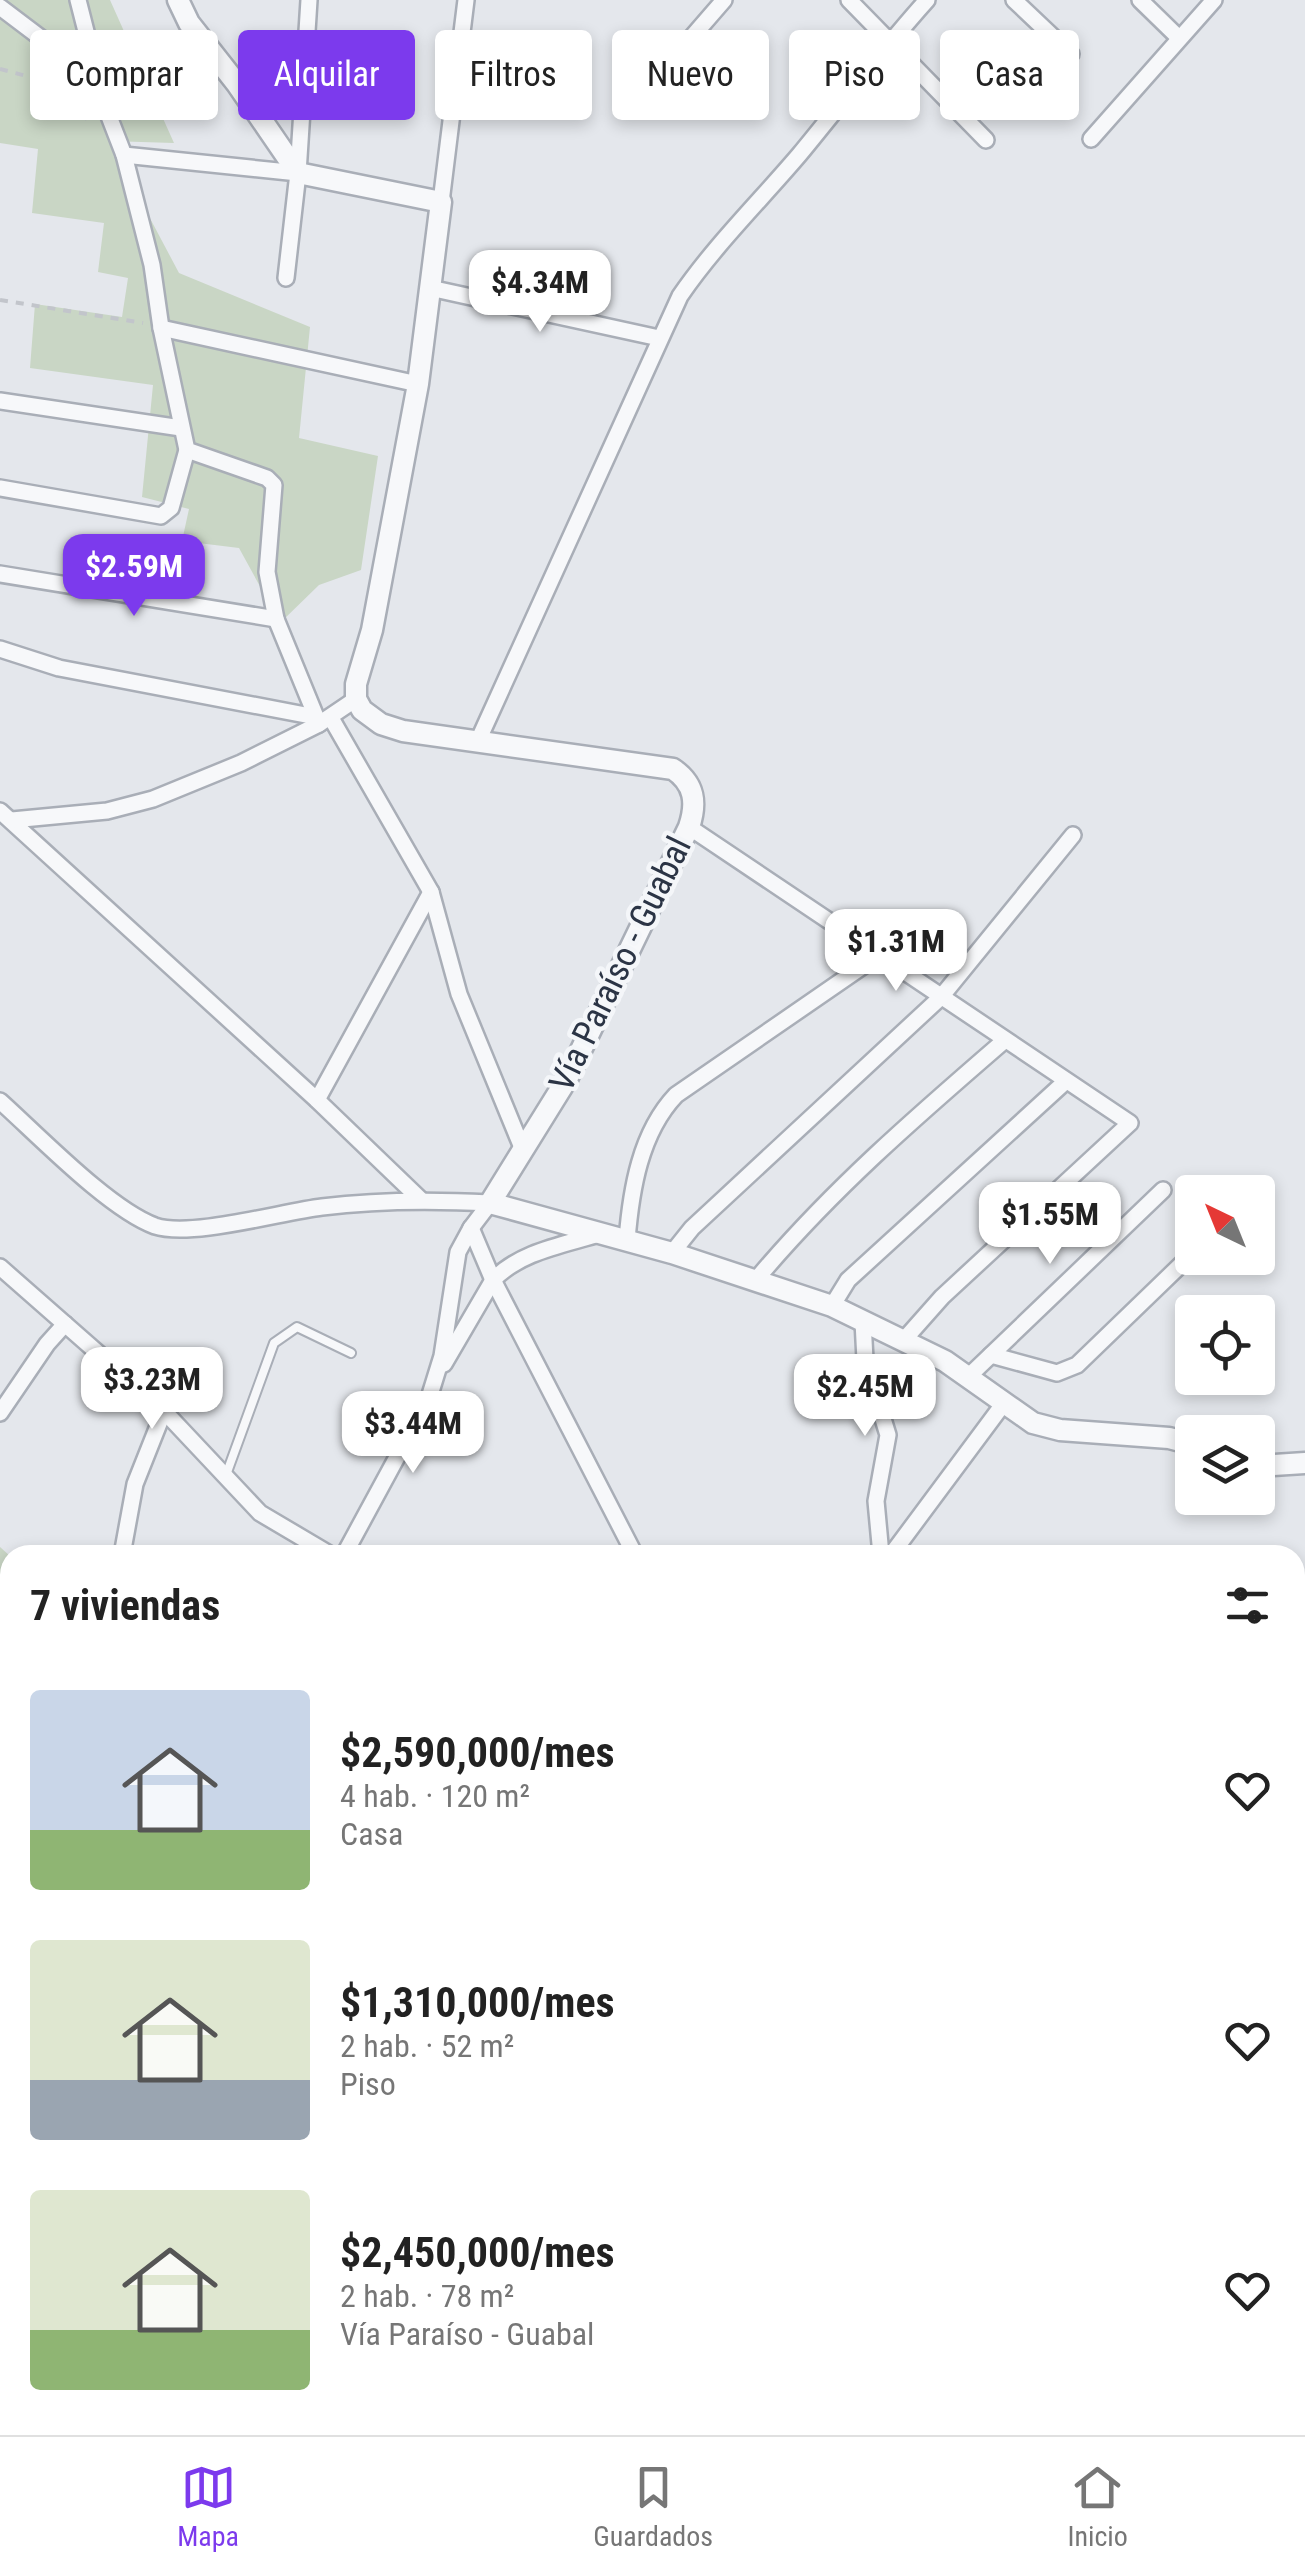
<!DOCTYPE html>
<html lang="es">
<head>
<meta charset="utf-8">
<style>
	body { margin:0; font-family:"Roboto Condensed",sans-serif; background:#f2f2f2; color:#222; height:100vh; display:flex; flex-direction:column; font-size:38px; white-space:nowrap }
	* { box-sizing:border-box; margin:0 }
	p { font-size:32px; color:#767676 }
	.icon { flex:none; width:55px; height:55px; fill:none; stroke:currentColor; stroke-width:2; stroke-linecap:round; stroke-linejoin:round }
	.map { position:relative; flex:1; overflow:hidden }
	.details { position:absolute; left:0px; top:1545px; width:1305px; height:890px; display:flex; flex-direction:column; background:#fff; border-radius:30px 30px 0 0; box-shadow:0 5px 15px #0003 }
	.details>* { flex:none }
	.guide { position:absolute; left:30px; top:30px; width:1245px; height:90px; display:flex; gap:20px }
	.needle { width:65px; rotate:317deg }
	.buttons { position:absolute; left:1175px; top:1175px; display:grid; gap:20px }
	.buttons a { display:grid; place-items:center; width:100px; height:100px; border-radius:10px; background:#fff; box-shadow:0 5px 15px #0003; font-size:50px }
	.price { position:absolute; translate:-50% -85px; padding:0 22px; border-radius:20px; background:#fff; color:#222; font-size:32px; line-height:65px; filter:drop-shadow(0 2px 5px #0008) }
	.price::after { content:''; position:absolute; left:50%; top:60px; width:30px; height:22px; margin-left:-15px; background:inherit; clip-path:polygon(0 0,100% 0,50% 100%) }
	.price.active { background:#7c3aed; color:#fff }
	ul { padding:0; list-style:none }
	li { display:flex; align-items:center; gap:30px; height:250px; padding:0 30px }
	li span { display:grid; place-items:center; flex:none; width:280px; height:200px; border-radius:10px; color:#555 }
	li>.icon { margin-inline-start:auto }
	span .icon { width:120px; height:120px; fill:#fffc; stroke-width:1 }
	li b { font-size:42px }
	h2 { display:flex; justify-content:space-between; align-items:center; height:120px; padding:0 30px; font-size:42px }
	.pill { padding:0 35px; border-radius:10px; background:#fff; box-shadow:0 5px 15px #0003; font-size:35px; line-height:90px }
	.pill.active { background:#7c3aed; color:#fff }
	.dock { display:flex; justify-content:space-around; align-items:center; height:140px; border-top:2px solid #e0e0e0; background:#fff; font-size:28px; color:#767676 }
	.dock a { display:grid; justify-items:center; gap:5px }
	.dock .active { color:#7c3aed }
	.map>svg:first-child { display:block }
</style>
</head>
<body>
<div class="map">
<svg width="1305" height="2435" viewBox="0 0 1305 2435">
	<rect width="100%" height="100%" fill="#e4e7ec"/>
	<!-- green -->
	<g fill="#c9d6c5">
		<path d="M0,0H110L174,143L109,141L179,273L310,327L299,438L378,456L361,570L319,585L280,623L239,548L182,541L189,509L142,497L153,385L30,368L35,304L122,317L128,278L98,272L104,223L32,213L38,149L0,143Z"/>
		<path d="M0,1547L10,1556V2027L0,2022Z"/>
	</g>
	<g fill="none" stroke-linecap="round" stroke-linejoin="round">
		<defs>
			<g id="service">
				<path d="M226,1475L274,1343L297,1327L351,1353"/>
				<path d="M1035,2425L1042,2435"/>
			</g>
			<g id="minor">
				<path d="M78,0L105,106L124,155L152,265L161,328L187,450L267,478L274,485L267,572L276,619L319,724"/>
				<path d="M849,0L986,140"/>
				<path d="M1014,0L1071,54"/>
				<path d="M1140,0L1179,38"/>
				<path d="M0,7L66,57L102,102"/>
				<path d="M672,60L724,0"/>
				<path d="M1091,139L1214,0"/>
				<path d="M124,155L298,173"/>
				<path d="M441,202L466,0"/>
				<path d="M286,278L298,173L309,0"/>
				<path d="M430,288L659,338"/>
				<path d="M161,328L418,384"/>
				<path d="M0,401L181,428"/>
				<path d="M0,488L161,516L171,508L187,450"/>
				<path d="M0,574L276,619"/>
				<path d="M0,649L59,668L316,717"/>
				<path d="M331,718L431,892L459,994L523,1150"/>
				<path d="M478,741L680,296C715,245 759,202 799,155C842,103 882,50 927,0"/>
				<path d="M0,811L317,1100L421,1200"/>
				<path d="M12,820L107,811L153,799L241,763L319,724L356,699"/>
				<path d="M689,827L1130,1123L942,1297L903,1341"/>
				<path d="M317,1100L431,892"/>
				<path d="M0,1101C39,1136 109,1209 155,1226C191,1238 281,1212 322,1207C378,1200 434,1200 490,1203"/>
				<path d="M471,1228L493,1280L635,1555"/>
				<path d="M627,1240C631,1190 640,1133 676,1095L879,955"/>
				<path d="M672,1253L692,1228L941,997L1073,835"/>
				<path d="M0,1267L164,1411L260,1513L331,1555"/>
				<path d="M755,1281C830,1191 917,1116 1005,1040"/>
				<path d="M832,1306L848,1280L1066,1081"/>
				<path d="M863,1321L865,1360L888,1435L876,1501L881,1555"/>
				<path d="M991,1355L1057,1373L1077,1365L1192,1254"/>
				<path d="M444,1364L493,1280C521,1251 564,1245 602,1233"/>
				<path d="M968,1377L1163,1190"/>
				<path d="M0,1413L47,1344L65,1324"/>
				<path d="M122,1555L135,1484L164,1411"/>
				<path d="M344,1555L429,1398L442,1356L458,1252L471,1228L490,1203"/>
				<path d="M891,1555L1004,1403"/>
				<path d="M0,2038L10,2045"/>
				<path d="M522,2425L530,2435"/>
			</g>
			<g id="tertiary">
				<path d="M178,0L189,23L237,84L298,173L441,202L418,384L372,630L356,684V699L362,710L381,724L403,731L673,769C695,784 697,803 689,827L567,1079L490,1203L672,1253L832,1306L945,1361L1033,1423L1060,1430L1169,1438L1192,1444"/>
				<path d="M1258,1466L1305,1463"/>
			</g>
		</defs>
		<!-- service casing -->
		<use href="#service" stroke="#a9aeb7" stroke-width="12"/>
		<!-- minor casing -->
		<use href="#minor" stroke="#a9aeb7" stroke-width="20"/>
		<!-- tertiary casing -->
		<use href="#tertiary" stroke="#a9aeb7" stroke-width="25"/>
		<!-- path -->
		<g stroke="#c2c5cb" stroke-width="4" stroke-dasharray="8 8" stroke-linecap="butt">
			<path d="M0,69L49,82L92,124"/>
			<path d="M0,300L143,323"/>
		</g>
		<!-- service -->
		<use href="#service" stroke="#f7f8fa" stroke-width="8"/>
		<!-- minor -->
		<use href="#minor" stroke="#f7f8fa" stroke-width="15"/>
		<!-- tertiary -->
		<use href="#tertiary" stroke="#f7f8fa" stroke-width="20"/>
	</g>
	<g text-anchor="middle" stroke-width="9" stroke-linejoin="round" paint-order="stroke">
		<!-- street labels -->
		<g font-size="35" fill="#2b3445" stroke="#f4f6f9">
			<text transform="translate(620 964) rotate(-64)" y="12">Vía Paraíso - Guabal</text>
		</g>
	</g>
</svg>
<div class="buttons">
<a><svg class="needle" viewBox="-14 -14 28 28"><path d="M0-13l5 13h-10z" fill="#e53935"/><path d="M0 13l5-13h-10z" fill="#767676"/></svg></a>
<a><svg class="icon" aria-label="locate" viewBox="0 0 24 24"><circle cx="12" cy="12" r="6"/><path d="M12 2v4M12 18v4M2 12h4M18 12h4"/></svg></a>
<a><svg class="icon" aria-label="layers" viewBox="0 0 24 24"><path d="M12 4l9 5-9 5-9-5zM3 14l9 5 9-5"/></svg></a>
</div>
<b class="price" style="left:540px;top:335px">$4.34M</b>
<b class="price active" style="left:134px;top:619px">$2.59M</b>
<b class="price" style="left:896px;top:994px">$1.31M</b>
<b class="price" style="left:1050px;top:1267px">$1.55M</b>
<b class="price" style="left:152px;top:1432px">$3.23M</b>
<b class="price" style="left:865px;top:1439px">$2.45M</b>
<b class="price" style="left:413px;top:1476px">$3.44M</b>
<div class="guide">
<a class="pill">Comprar</a>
<a class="pill active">Alquilar</a>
<a class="pill">Filtros</a>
<a class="pill">Nuevo</a>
<a class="pill">Piso</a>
<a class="pill">Casa</a>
</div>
<section class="details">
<h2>7 viviendas<svg class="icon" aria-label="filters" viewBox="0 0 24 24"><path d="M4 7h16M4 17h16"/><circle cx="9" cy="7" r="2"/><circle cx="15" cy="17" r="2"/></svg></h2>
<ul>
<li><span style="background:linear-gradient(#c9d6e8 70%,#8fb573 0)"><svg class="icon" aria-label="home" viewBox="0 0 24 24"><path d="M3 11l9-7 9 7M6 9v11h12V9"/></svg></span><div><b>$2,590,000/mes</b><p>4 hab. · 120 m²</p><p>Casa</p></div><svg class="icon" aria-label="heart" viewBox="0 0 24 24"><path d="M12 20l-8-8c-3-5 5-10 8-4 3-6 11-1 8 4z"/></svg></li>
<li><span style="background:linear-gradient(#dfe7d0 70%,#9aa5b1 0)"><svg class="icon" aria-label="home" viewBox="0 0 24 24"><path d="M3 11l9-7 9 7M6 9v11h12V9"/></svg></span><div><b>$1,310,000/mes</b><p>2 hab. · 52 m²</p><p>Piso</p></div><svg class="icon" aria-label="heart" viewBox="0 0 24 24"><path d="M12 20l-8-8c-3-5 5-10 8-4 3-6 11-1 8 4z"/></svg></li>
<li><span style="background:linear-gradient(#dfe7d0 70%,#8fb573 0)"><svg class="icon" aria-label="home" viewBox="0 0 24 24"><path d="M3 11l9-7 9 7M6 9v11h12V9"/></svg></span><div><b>$2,450,000/mes</b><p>2 hab. · 78 m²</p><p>Vía Paraíso - Guabal</p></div><svg class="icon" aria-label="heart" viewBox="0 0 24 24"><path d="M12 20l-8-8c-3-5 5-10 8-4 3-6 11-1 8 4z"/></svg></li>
</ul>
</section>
</div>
<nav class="dock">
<a class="active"><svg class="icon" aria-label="map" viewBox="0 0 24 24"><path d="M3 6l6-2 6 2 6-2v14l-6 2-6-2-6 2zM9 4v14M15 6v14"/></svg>Mapa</a>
<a><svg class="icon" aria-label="saved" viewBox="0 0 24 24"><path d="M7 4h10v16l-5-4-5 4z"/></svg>Guardados</a>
<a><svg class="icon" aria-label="home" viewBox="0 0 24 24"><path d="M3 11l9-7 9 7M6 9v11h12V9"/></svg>Inicio</a>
</nav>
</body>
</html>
